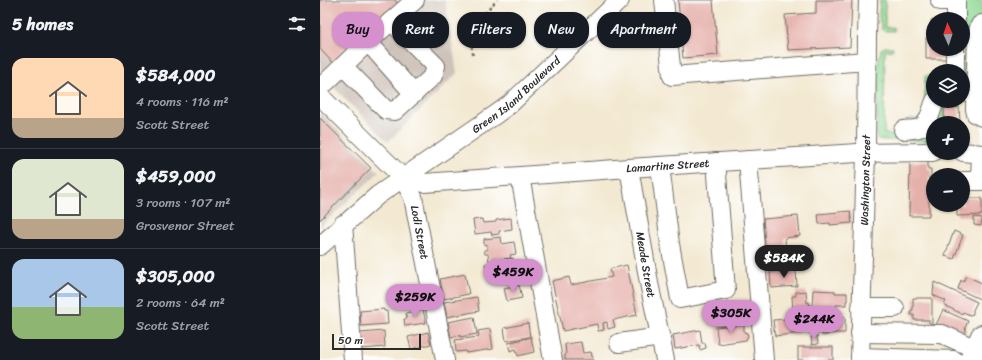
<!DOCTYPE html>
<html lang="en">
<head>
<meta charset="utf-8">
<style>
	body { margin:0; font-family:Sriracha,sans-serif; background:#20242c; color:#f1f3f6; height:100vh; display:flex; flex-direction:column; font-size:15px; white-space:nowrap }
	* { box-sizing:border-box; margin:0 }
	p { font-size:13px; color:#9ea1a6 }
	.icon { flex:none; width:22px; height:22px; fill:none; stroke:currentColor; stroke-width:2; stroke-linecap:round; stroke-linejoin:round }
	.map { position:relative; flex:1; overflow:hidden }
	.panel { display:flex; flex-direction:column; background:#171b24; width:320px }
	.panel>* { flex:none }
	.guide { position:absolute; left:12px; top:12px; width:380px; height:36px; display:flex; gap:8px }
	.needle { width:26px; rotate:357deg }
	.controls { position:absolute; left:606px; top:12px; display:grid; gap:8px }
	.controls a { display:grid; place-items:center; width:44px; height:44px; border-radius:50%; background:#171b24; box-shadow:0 1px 3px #0004; font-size:20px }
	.scale { position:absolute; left:12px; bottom:10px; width:89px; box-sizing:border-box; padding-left:4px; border:2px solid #2b2b2b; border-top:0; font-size:11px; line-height:14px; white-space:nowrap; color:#2b2b2b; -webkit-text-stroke:3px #fff; paint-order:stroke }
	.price { position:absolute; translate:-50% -34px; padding:0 9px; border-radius:14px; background:#d690ce; color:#111; font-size:13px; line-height:26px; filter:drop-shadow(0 1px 2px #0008) }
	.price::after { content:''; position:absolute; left:50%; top:24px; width:12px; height:9px; margin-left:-6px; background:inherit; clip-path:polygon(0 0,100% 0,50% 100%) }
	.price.active { background:#222; color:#fff }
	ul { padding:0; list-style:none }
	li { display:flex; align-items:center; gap:12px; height:100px; padding:0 12px }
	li+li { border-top:1px solid #363941 }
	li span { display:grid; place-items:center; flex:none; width:112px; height:80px; border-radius:12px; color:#555 }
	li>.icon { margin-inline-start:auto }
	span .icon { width:48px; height:48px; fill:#fffc; stroke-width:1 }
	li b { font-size:17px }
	h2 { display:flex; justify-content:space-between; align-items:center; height:48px; padding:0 12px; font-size:17px }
	.pill { padding:0 14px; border-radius:16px; background:#171b24; box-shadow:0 1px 3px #0004; font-size:14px; line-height:36px }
	.pill.active { background:#d690ce; color:#111 }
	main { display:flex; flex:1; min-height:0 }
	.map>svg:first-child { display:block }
</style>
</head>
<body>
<main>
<section class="panel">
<h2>5 homes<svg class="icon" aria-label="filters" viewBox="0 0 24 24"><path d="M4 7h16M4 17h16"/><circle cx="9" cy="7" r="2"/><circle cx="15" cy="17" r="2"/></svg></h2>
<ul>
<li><span style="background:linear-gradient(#ffd9b3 75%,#b9a48a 0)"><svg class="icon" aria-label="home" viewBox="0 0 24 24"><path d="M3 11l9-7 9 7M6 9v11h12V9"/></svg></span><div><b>$584,000</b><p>4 rooms · 116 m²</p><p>Scott Street</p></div></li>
<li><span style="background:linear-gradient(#dfe7d0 75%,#b9a48a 0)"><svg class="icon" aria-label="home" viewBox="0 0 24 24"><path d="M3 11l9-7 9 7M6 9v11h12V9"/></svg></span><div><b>$459,000</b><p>3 rooms · 107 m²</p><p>Grosvenor Street</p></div></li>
<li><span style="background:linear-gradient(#a9c7e8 60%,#8fb573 0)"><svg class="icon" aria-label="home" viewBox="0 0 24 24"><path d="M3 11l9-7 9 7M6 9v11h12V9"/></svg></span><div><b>$305,000</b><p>2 rooms · 64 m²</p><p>Scott Street</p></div></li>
</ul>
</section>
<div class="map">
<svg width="662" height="360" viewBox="0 0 662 360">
	<rect width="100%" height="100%" fill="#fff"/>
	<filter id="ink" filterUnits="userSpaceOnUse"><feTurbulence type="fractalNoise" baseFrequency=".025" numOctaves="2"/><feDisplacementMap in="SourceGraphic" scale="8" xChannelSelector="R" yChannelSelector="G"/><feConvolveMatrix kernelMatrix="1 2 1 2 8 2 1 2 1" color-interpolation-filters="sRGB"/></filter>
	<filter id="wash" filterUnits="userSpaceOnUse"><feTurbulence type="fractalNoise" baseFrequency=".012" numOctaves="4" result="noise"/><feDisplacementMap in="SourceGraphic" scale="16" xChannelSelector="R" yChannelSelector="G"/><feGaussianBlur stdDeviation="0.9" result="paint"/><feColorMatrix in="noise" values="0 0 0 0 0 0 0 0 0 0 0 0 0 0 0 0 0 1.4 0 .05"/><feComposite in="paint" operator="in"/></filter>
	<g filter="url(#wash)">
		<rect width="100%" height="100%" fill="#f3e9d2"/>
		<!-- industrial -->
		<g fill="#cec2b9">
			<path d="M0,0H125L137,73L68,142L0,74Z"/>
			<path d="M0,112L59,172L0,227Z"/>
		</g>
		<!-- green -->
		<g fill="#91d994" stroke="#5e8260">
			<path d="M560,0H565V27L574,28V31H565L561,29L562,26C557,20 560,8 560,0Z"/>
			<path d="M643,0H662V19L654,27L650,26L649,100H643Z"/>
			<path d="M565,47H573V49L572,50L565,51L564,134L602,135L611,133L613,129V141L563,140L557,139L558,59L561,51V49Z"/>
			<path d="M605,76H613V100L604,123L590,122V119L604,120Z"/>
			<path d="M622,101H640L639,107H624V123H616L618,111Z"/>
		</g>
		<g id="blocks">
			<!-- building -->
			<g fill="#e5b0aa">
				<path d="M0,0H75L78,4L13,63L0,49Z"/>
				<path d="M358,0H393L398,55L363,58Z"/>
				<path d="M496,0H532L530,47L468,50L465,15L496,13Z"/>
				<path d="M611,20H613V49H630V59H606V38L611,37Z"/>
				<path d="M624,107H639L640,123H624Z"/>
				<path d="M0,118L51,168L0,220Z"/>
				<path d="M590,162H608V169H611V177H609V216H589Z"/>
				<path d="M643,198H662V215L637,216V205H643Z"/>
				<path d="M530,211L532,223L510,225V223L499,224L498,214Z"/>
				<path d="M478,216L480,236L465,238L466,254L489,252L490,265L447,269L443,219Z"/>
				<path d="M654,217L662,218L661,226L654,225Z"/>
				<path d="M191,218L192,229L179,231V234L172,235L171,232L155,234L153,220L162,219L163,223L176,222V220Z"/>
				<path d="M634,231L643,235L634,259L625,256Z"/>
				<path d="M181,237L182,244L194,242L196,254L190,255L191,258L169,261L168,254H165L164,250H167V244L164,245V239Z"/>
				<path d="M193,258L196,274L175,278V273L167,275L165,264Z"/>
				<path d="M307,265L317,315L293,320L295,327L288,329L287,322L283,323L284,330L278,331L277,324L243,331L232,281L249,277L251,285L292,277L290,269Z"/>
				<path d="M476,270L477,286L451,288L450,272Z"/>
				<path d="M145,274L149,294L124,299L120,279Z"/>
				<path d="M646,276L662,283V300L638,289L641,280L643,282Z"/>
				<path d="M614,282L657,302L653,310V314L650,315L643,312L642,314L624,305L626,301L613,295Z"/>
				<path d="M199,285L202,298L187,301L184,288Z"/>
				<path d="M100,290L102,303L86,306L83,293Z"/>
				<path d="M493,290L515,291V293H527V301H526V305H516V308L492,307Z"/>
				<path d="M486,291L487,303L489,302L490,309L479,310V312L473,313L472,296H476V292Z"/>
				<path d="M157,297L159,311L127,317L124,302Z"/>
				<path d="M593,298H612V323H609V320H594V315H591V310H593Z"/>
				<path d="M64,309V311H67L68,324L41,326L40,311Z"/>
				<path d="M103,310L106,323L85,326L84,319H87L86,313Z"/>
				<path d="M623,310L648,321L645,328L646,331L644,334L633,333L616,325Z"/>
				<path d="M154,317L157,334L140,337V335L131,337L128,322Z"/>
				<path d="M502,317H525V333H508V335H502Z"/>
				<path d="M479,318L480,333L455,336L453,320Z"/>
				<path d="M208,323L210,337L186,341L184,328Z"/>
				<path d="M424,324V332L427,333L428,336L426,340L398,344L396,327Z"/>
				<path d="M170,329L173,349L146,353V351L136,352L135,340L159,337L158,331Z"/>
				<path d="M380,330L382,343H385L386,348L380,350L379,345L355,349L353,335Z"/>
				<path d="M64,331L65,347L42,349L40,333Z"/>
				<path d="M108,332L111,344L91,349L88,337Z"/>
				<path d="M497,336L498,344L492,345L491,337Z"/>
				<path d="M211,337L214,352L198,356L196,349L190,351L188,343Z"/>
				<path d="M261,342L263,353L271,352L273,360H245V355L246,354L245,344Z"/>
				<rect x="478" y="347" width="35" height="13"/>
			</g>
		</g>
	</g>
	<g filter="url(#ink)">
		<use href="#blocks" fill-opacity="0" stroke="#716e65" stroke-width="1"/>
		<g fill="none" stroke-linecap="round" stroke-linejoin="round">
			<defs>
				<g id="minor">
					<path d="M344,0L352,76L546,61"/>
					<path d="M620,1H636V0"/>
					<path d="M636,19V1"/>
					<path d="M662,24L660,25L657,34L655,109L656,114L662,117"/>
					<path d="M48,42L94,94"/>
					<path d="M23,66L66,110L75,111L113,76L116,66L71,21"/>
					<path d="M635,71V49"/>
					<path d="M0,88L50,40L95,0"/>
					<path id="s1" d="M0,96L83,178L93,197L125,360"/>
					<path d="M583,130C588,129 594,130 599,128C609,125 611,110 615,101"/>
					<path d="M643,152L662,154"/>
					<path d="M428,160L444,360"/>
					<path d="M340,166L350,244L360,299L406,290L396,162"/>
					<path id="s2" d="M309,168L329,283L345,360"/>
					<path d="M200,176L233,360"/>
					<path id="s3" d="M83,178L104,183L309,168L537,153L613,152"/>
					<path d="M660,180L661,154"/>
					<path d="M643,181H662"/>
					<path d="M23,224L33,360"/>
					<path id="s4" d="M0,246L58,195L175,115L189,105L300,0"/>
					<path d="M541,308H575"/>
					<path d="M540,333L622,334L656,349"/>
					<path d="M299,343L341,337"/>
					<path d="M540,357L634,360"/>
					<path id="s5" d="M540,360L546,152L547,37L548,0"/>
				</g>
				<path id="major" d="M651,360L662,336"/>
			</defs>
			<!-- minor casing -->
			<use href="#minor" stroke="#716e65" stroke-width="20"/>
			<!-- major casing -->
			<use href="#major" stroke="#716e65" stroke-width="24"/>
			<!-- path -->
			<path stroke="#716e65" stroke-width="2" stroke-dasharray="3 3" stroke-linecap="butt" d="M153,55L149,30L177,0"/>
			<!-- minor -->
			<use href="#minor" stroke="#fff" stroke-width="18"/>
			<!-- major -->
			<use href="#major" stroke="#fff" stroke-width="22"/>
		</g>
	</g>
	<g text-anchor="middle" stroke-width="4" stroke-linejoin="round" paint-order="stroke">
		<!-- street labels -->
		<g font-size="11" fill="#2b2b2b" stroke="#fff">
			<text dy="4" stroke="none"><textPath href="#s4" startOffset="248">Green Island Boulevard</textPath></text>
			<text dy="4" stroke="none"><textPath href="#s3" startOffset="266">Lamartine Street</textPath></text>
			<text dy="4" stroke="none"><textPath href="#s5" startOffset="180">Washington Street</textPath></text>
			<text dy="4" stroke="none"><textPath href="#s1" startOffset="174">Lodi Street</textPath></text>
			<text dy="4" stroke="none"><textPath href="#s2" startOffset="98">Meade Street</textPath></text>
		</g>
	</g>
</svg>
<div class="controls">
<a><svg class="needle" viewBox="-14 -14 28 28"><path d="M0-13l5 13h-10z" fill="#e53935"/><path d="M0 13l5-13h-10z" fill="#9ea1a6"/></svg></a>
<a><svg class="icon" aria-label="layers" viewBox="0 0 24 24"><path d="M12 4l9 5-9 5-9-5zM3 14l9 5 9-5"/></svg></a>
<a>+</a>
<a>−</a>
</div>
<div class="scale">50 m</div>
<b class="price active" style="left:464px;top:279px">$584K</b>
<b class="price" style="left:193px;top:293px">$459K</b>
<b class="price" style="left:95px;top:318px">$259K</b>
<b class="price" style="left:411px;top:334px">$305K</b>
<b class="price" style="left:494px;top:340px">$244K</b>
<div class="guide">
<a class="pill active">Buy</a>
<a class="pill">Rent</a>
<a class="pill">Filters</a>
<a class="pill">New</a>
<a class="pill">Apartment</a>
</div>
</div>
</main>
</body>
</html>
